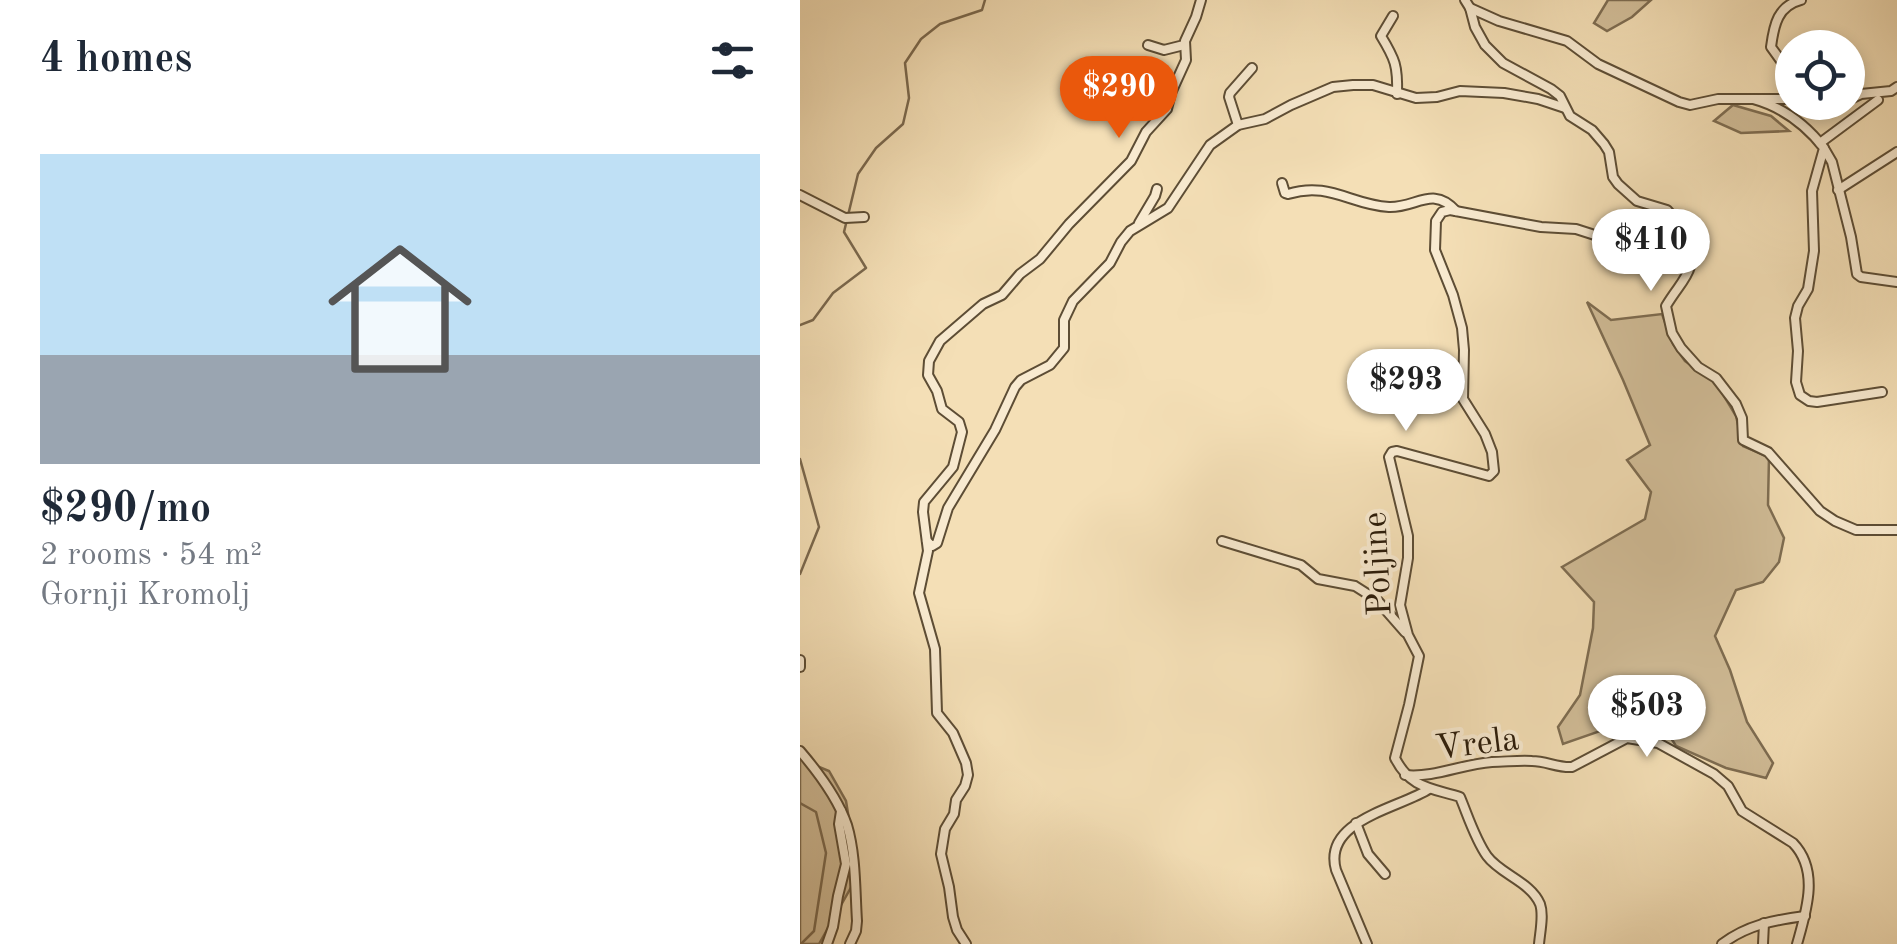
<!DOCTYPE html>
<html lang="en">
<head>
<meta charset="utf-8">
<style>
	body { margin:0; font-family:"Old Standard TT",serif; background:#f2f2f3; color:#1f2937; height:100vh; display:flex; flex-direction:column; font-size:38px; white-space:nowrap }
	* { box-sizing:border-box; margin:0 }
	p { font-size:32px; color:#747a83 }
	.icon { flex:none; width:55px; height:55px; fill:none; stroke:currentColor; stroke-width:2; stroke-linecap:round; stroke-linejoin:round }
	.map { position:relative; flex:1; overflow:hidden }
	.side { display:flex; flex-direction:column; background:#fff; width:800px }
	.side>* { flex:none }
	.tools { position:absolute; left:975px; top:30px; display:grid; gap:20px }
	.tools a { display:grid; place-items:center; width:90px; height:90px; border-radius:50%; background:#fff; box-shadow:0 5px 15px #0003; font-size:50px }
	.price { position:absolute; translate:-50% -85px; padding:0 22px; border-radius:35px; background:#fff; color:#222; font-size:32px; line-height:65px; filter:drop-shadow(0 2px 5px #0008) }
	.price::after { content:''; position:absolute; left:50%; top:60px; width:30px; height:22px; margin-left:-15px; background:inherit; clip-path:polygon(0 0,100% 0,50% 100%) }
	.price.current { background:#ea580c; color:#fff }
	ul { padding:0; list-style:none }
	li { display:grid; align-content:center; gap:20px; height:530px; padding:0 40px }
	li span { display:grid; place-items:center; height:310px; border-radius:0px; color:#555 }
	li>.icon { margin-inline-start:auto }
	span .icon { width:180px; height:180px; fill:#fffc; stroke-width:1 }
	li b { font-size:42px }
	h2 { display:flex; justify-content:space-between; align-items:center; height:120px; padding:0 40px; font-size:42px }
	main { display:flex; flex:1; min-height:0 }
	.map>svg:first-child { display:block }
</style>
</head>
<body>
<main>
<section class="side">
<h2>4 homes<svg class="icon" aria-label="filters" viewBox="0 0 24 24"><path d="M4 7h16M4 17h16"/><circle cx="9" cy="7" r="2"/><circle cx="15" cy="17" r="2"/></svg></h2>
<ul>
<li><span style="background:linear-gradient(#bfe0f5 65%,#9aa5b1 0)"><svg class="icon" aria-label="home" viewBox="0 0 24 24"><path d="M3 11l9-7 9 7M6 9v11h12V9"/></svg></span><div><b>$290/mo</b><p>2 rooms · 54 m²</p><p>Gornji Kromolj</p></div></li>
</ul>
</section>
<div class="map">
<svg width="1097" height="944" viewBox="0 0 1097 944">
	<rect width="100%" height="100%" fill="#f4dfb6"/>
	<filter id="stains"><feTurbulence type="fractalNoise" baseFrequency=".002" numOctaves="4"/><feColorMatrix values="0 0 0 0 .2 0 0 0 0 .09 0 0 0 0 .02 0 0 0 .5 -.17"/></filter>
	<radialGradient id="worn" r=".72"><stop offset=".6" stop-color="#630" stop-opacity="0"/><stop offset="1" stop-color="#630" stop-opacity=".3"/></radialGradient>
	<!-- green -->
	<g fill="#d2be99" stroke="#7e6d52" stroke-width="2.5">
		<path d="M808,0H851L832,17L807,31L794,23Z"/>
		<path d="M933,105L971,116L989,131L941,133L914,121Z"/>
		<path d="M787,302L811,320L862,314L873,344L885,361L915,381L936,416L943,446L969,457L968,505L984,538L979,562L963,582L936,590L915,636L930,670L947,722L973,763L966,778L926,768L876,746L859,719L824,715L809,728L763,744L758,727L780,695L793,628L794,602L762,567L845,519L851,492L827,460L850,445L823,380Z"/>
		<path d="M0,759L29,771L46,801L58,875L19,944H0Z"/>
	</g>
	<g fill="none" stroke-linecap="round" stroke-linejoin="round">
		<!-- stream -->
		<g stroke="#7b694e" stroke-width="2.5">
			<path d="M0,325L13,320L33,293L66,268L44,232L58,174L76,148L103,124L109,98L105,63L121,39L140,24L182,10L185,0"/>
			<path d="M0,459L19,527L0,574"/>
			<path d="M0,803L16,812L26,853L14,931L1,944"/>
		</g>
		<defs>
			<g id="minor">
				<path d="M665,0L670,8L675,27L685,45L703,63L751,89L760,96L770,116L792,130L804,144L809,152L813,177L818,184L837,201L867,210L889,235C897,274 884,276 866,306L872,333L881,348L898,367L916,378L936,404L942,418L943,440L968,452L1020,511L1035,521L1056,530H1097"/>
				<path d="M670,8L699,21L767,41L798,64L879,102L890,105L918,99H992"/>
				<path d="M593,16L581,36C595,59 598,66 597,94"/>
				<path d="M348,45L364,50L384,45"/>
				<path d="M992,76L971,47C974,24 978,6 1001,0"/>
				<path d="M953,99C982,107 1006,125 1024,148L1012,191L1014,251L1008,289L998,306L995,318L998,351L996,382L1000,395L1009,401L1017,402L1082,392"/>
				<path d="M1048,100L1061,94L1091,91L1097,87"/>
				<path d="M1018,102H1025"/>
				<path d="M438,125L429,97L430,93L452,68"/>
				<path d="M1020,143L1078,100"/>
				<path d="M1025,150L1032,162L1051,237L1057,274L1061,277L1097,282"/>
				<path d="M482,183L485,193L488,194C529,181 551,205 589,207C616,208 633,185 656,211"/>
				<path d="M1038,190L1097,152"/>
				<path d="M0,195L45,218L64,217"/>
				<path d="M339,223L355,196L357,189"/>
				<path d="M127,541L132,546L137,543L148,508L195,430L215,387L221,380L250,365L264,348V320L273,301L310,263L321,242L330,231L368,208L410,145L438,125L465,119L491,105L533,87L553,85H573L616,98L637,97L660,91L704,93L738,99L765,108"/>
				<path d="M422,541L501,565L518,579L555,586L577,600L605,632"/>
				<path d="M0,660V667"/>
				<path d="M0,751C18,772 38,799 47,825C56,855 55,890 57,921L56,931L50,944"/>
				<path d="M605,775C635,778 662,764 692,762C705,762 719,760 732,761C746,761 758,768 772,767L827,738L858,743L914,774L928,786L942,811L993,843C1020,871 1006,912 997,944"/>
				<path d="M556,823L568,854L585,874"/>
				<path d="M27,944L33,927L38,896L46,864L39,824L41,811"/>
				<path d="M166,944L157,930L153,917L149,887L141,854L145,829L154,814L156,800L165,786L168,775L166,763L153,733L137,713L135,649L119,593L128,551L123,512L124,502L153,467L162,432L159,422L142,409L137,391L128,375L129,361L140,341L183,304L202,295L220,274L240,259L269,224L331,161L346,132L367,109L371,93L386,60L385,41L396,17L401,0"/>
				<path d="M567,944L536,870C522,820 600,808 629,789"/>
				<path d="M739,944C740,932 744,915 740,904C731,882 700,874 687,856C675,839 668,816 660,797C631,788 610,788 595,758L609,705L619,656L608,635L600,605L608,558V536L589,457L592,452L597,451L689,476L694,471L692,452L685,434L663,399L664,350L662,328L653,295L635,250L636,221L642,212L650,210L741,227L776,229L829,246L853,230C868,232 878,245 891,246"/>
				<path d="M922,944C947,925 974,920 1005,916"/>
				<path d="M963,944L964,923"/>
			</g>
		</defs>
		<!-- minor casing -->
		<use href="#minor" stroke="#5d4d35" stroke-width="12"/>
		<!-- minor -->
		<use href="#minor" stroke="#f8ead0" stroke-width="8"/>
	</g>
	<g text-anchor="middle" stroke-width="8" stroke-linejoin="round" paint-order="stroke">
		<!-- street labels -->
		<g font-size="35" fill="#2b1c0a" stroke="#f8ead0">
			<text transform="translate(576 564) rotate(-93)" y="12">Poljine</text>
			<text transform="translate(677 742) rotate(-7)" y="12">Vrela</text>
		</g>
	</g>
	<rect width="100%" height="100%" filter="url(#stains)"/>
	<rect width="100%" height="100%" fill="url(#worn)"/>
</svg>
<div class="tools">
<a><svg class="icon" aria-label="locate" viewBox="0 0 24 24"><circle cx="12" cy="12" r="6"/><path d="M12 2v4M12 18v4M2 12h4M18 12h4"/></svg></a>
</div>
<b class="price current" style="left:319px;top:141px">$290</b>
<b class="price" style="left:851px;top:294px">$410</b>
<b class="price" style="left:606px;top:434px">$293</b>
<b class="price" style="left:847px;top:760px">$503</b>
</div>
</main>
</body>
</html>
